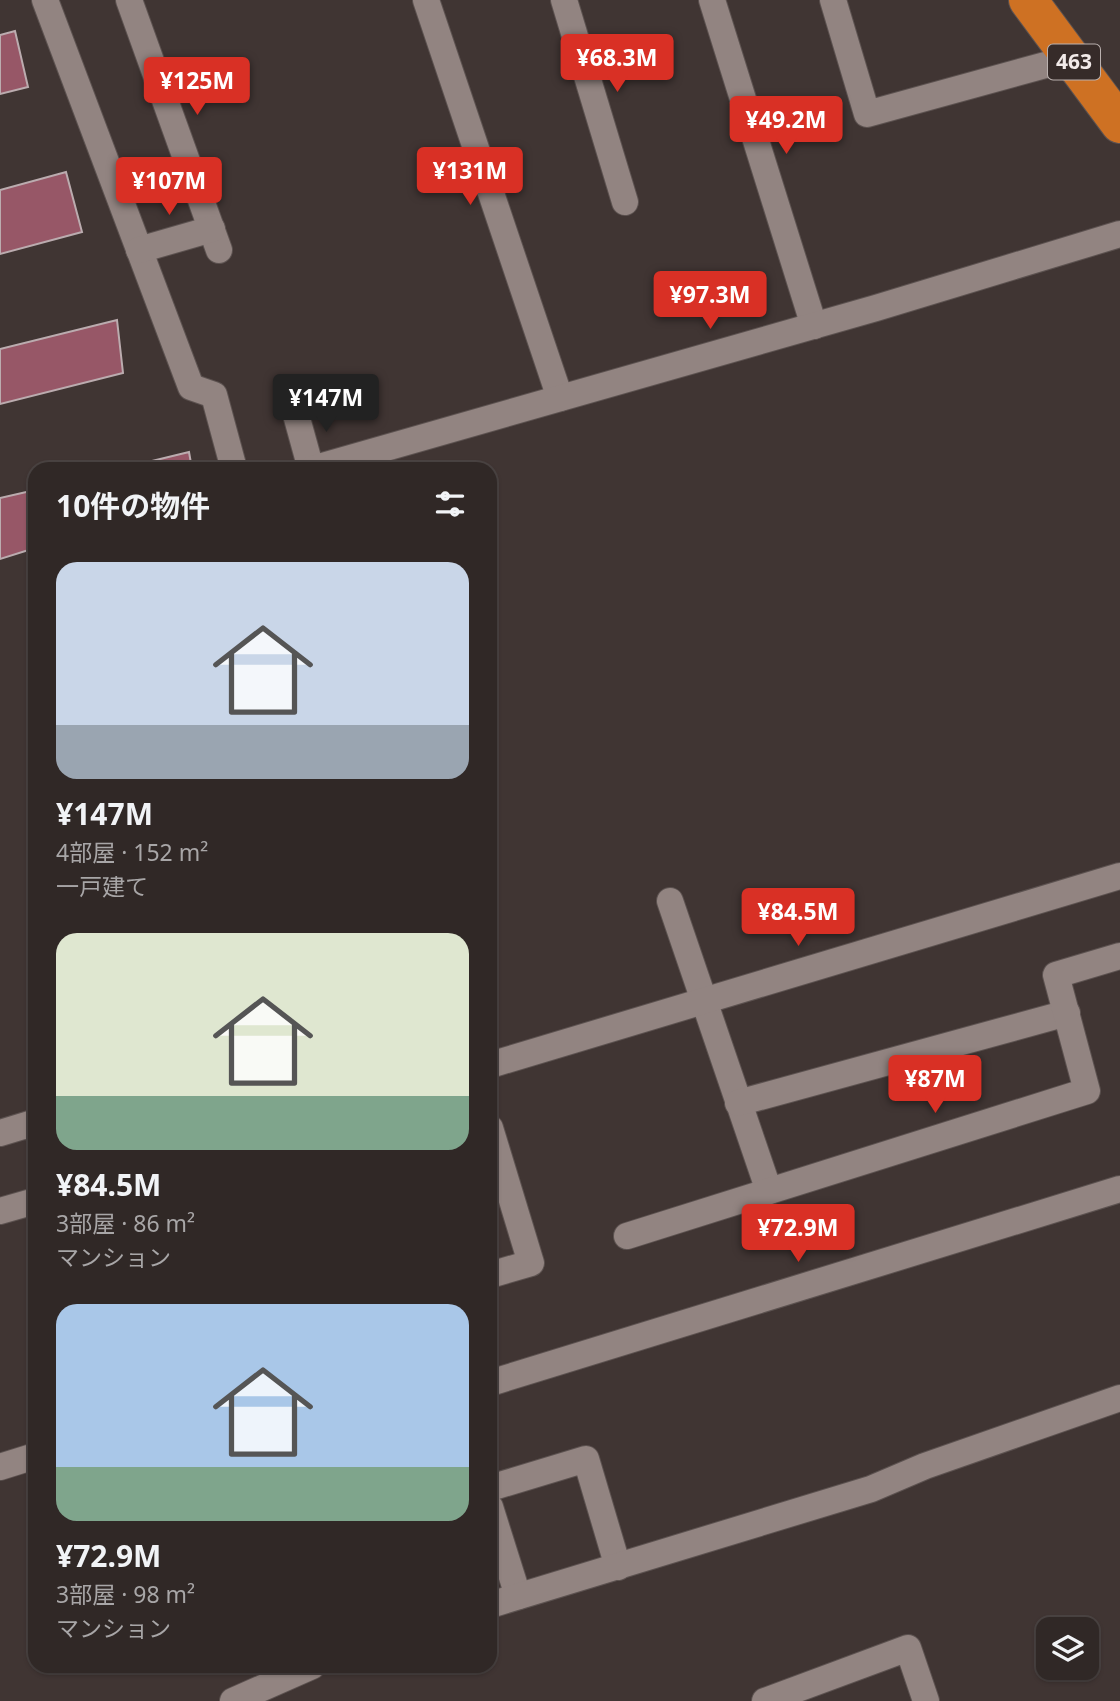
<!DOCTYPE html>
<html lang="ja">
<head>
<meta charset="utf-8">
<style>
	body { margin:0; font-family:"Noto Sans","Noto Sans JP",sans-serif; background:#38302e; color:#f1f3f6; height:100vh; display:flex; flex-direction:column; font-size:26px; white-space:nowrap }
	* { box-sizing:border-box; margin:0 }
	p { font-size:23px; color:#a8a6a7 }
	.icon { flex:none; width:38px; height:38px; fill:none; stroke:currentColor; stroke-width:2; stroke-linecap:round; stroke-linejoin:round }
	.map { position:relative; flex:1; overflow:hidden }
	.sheet { position:absolute; left:28px; top:462px; width:469px; height:1211px; display:flex; flex-direction:column; background:#302826; border-radius:21px; box-shadow:0 2px 5px #0004,0 0 0 2px #4b4443 }
	.sheet>* { flex:none }
	.controls { position:absolute; left:1036px; top:1617px; display:grid; gap:14px }
	.controls a { display:grid; place-items:center; width:63px; height:63px; border-radius:14px; background:#302826; box-shadow:0 2px 5px #0004,0 0 0 2px #4b4443; font-size:35px }
	.price { position:absolute; translate:-50% -60px; padding:0 16px; border-radius:7px; background:#d93025; color:#fff; font-size:23px; line-height:46px; filter:drop-shadow(0 2px 4px #0008) }
	.price::after { content:''; position:absolute; left:50%; top:42px; width:21px; height:16px; margin-left:-10px; background:inherit; clip-path:polygon(0 0,100% 0,50% 100%) }
	.price.on { background:#222; color:#fff }
	ul { padding:0; list-style:none }
	li { display:grid; align-content:center; gap:14px; height:371px; padding:0 28px }
	li span { display:grid; place-items:center; height:217px; border-radius:21px; color:#555 }
	li>.icon { margin-inline-start:auto }
	span .icon { width:126px; height:126px; fill:#fffc; stroke-width:1 }
	li b { font-size:30px }
	h2 { display:flex; justify-content:space-between; align-items:center; height:84px; padding:0 28px; font-size:30px }
	.map>svg:first-child { display:block }
</style>
</head>
<body>
<div class="map">
<svg width="1120" height="1701" viewBox="0 0 1120 1701">
	<rect width="100%" height="100%" fill="#403533"/>
	<!-- building -->
	<g fill="#975767" stroke="#bbacaf" stroke-width="2">
		<path d="M15,31L28,87L0,94V35Z"/>
		<path d="M66,172L82,232L0,254V190Z"/>
		<path d="M117,320L123,373L0,404V349Z"/>
		<path d="M189,452L192,469H119Z"/>
		<path d="M35,490V548L0,559V498Z"/>
	</g>
	<g fill="none" stroke-linecap="round" stroke-linejoin="round">
		<defs>
			<g id="minor">
				<path d="M45,0L191,387L214,395L234,469"/>
				<path d="M129,0L219,250"/>
				<path d="M426,0L560,398"/>
				<path d="M564,0L625,202"/>
				<path d="M712,0L814,326"/>
				<path d="M833,0L867,114L1071,58"/>
				<path d="M139,250L212,229"/>
				<path d="M295,411L311,469"/>
				<path d="M312,469L876,308L1120,234"/>
				<path d="M670,901L769,1191"/>
				<path d="M490,1065L1120,876"/>
				<path d="M738,1103L1067,1013"/>
				<path d="M490,1128L531,1263L490,1275"/>
				<path d="M0,1133L33,1123L35,1130"/>
				<path d="M0,1211L35,1201"/>
				<path d="M627,1236L1087,1091L1056,975L1120,956"/>
				<path d="M490,1383L1120,1189"/>
				<path d="M0,1467L35,1456"/>
				<path d="M490,1488L586,1459L618,1567"/>
				<path d="M490,1507L518,1596"/>
				<path d="M490,1605L871,1489L925,1466L1120,1398"/>
				<path d="M233,1701L312,1666"/>
				<path d="M765,1701L908,1648L926,1701"/>
			</g>
			<path id="highway" d="M1028,0L1120,124"/>
		</defs>
		<!-- minor casing -->
		<use href="#minor" stroke="#5c5250" stroke-width="28"/>
		<!-- highway casing -->
		<use href="#highway" stroke="#5c5250" stroke-width="40"/>
		<!-- minor -->
		<use href="#minor" stroke="#928481" stroke-width="26"/>
		<!-- highway -->
		<use href="#highway" stroke="#ce7123" stroke-width="38"/>
	</g>
	<g text-anchor="middle" stroke-width="7" stroke-linejoin="round" paint-order="stroke">
		<!-- shield labels -->
		<rect fill="#362b29" stroke="#bab1af" stroke-width="2" x="1048" y="44.5" width="52" height="35" rx="5"/>
		<g font-size="21" font-weight="bold" fill="#f2eae9">
			<text x="1074" y="69">463</text>
		</g>
	</g>
</svg>
<div class="controls">
<a><svg class="icon" aria-label="layers" viewBox="0 0 24 24"><path d="M12 4l9 5-9 5-9-5zM3 14l9 5 9-5"/></svg></a>
</div>
<b class="price" style="left:617px;top:94px">¥68.3M</b>
<b class="price" style="left:197px;top:117px">¥125M</b>
<b class="price" style="left:786px;top:156px">¥49.2M</b>
<b class="price" style="left:470px;top:207px">¥131M</b>
<b class="price" style="left:169px;top:217px">¥107M</b>
<b class="price" style="left:710px;top:331px">¥97.3M</b>
<b class="price on" style="left:326px;top:434px">¥147M</b>
<b class="price" style="left:798px;top:948px">¥84.5M</b>
<b class="price" style="left:935px;top:1115px">¥87M</b>
<b class="price" style="left:798px;top:1264px">¥72.9M</b>
<section class="sheet">
<h2>10件の物件<svg class="icon" aria-label="filters" viewBox="0 0 24 24"><path d="M4 7h16M4 17h16"/><circle cx="9" cy="7" r="2"/><circle cx="15" cy="17" r="2"/></svg></h2>
<ul>
<li><span style="background:linear-gradient(#c9d6e8 75%,#9aa5b1 0)"><svg class="icon" aria-label="home" viewBox="0 0 24 24"><path d="M3 11l9-7 9 7M6 9v11h12V9"/></svg></span><div><b>¥147M</b><p>4部屋 · 152 m²</p><p>一戸建て</p></div></li>
<li><span style="background:linear-gradient(#dfe7d0 75%,#7fa58c 0)"><svg class="icon" aria-label="home" viewBox="0 0 24 24"><path d="M3 11l9-7 9 7M6 9v11h12V9"/></svg></span><div><b>¥84.5M</b><p>3部屋 · 86 m²</p><p>マンション</p></div></li>
<li><span style="background:linear-gradient(#a9c7e8 75%,#7fa58c 0)"><svg class="icon" aria-label="home" viewBox="0 0 24 24"><path d="M3 11l9-7 9 7M6 9v11h12V9"/></svg></span><div><b>¥72.9M</b><p>3部屋 · 98 m²</p><p>マンション</p></div></li>
</ul>
</section>
</div>
</body>
</html>
